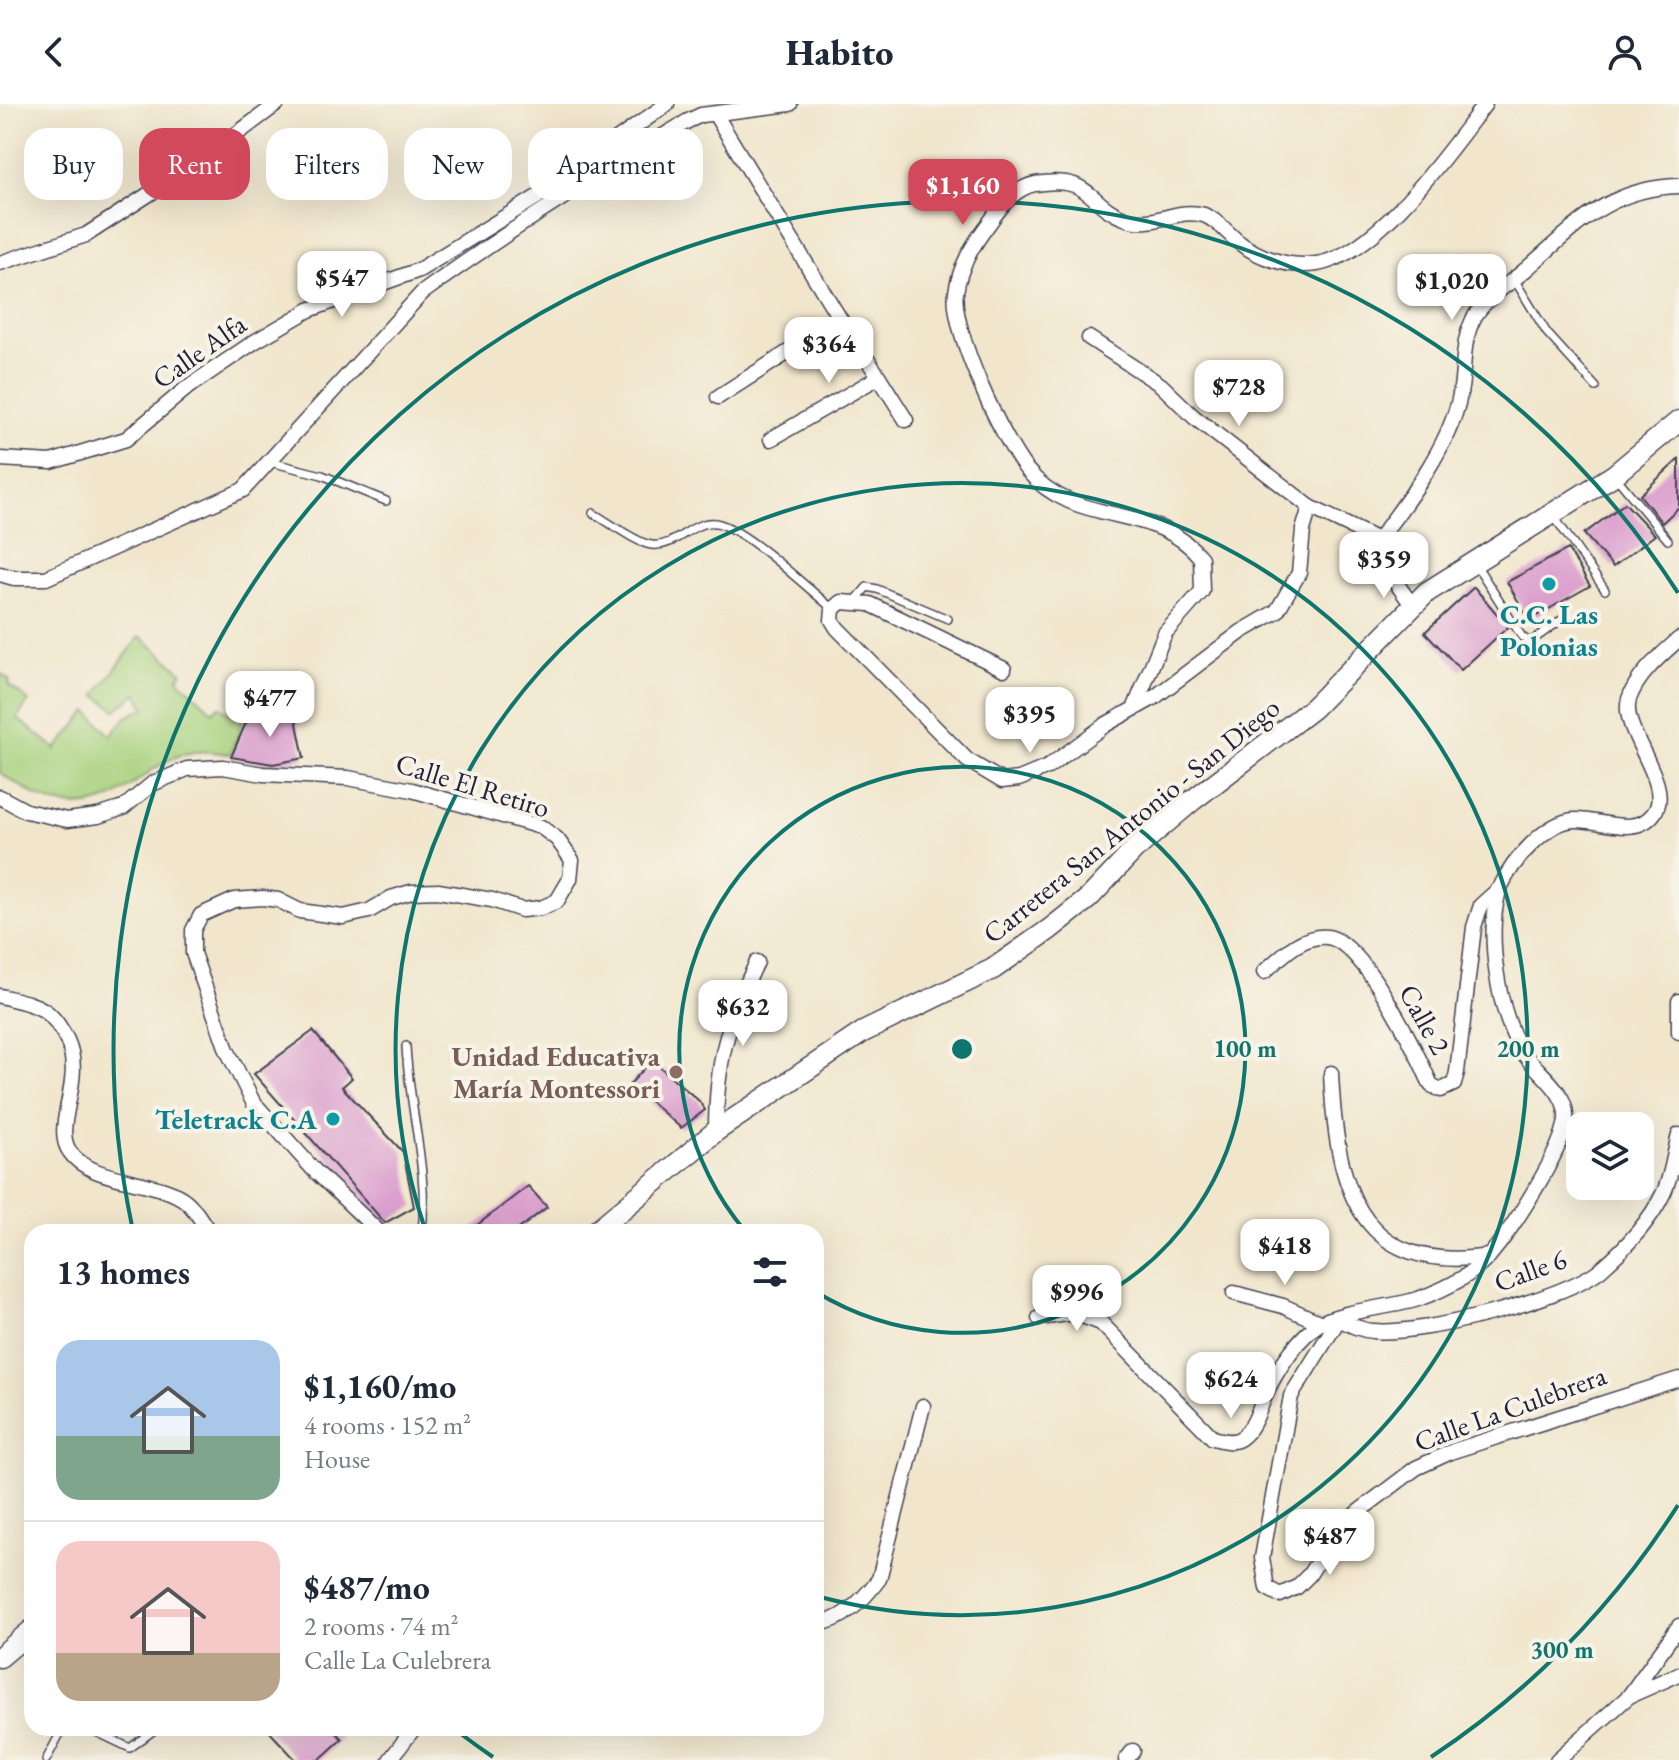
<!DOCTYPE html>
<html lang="en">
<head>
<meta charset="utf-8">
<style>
	body { margin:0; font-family:"EB Garamond",serif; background:#f6f6f7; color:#1f2937; height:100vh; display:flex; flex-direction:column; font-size:30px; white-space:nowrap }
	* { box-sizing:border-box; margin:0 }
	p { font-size:26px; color:#747a83 }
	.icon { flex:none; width:44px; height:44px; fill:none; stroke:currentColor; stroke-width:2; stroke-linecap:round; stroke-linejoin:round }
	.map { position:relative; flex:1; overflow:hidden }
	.side { position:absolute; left:24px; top:1120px; width:800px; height:512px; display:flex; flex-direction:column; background:#fff; border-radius:24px; box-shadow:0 8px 32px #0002 }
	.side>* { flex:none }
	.banner { position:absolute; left:24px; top:24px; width:800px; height:72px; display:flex; gap:16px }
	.controls { position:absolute; left:1566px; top:1008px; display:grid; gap:16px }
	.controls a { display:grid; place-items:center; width:88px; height:88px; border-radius:16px; background:#fff; box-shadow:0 8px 32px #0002; font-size:40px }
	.price { position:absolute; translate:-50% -68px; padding:0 18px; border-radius:16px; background:#fff; color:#222; font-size:26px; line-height:52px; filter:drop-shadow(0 2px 4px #0008) }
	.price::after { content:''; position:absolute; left:50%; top:48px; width:24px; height:18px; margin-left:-12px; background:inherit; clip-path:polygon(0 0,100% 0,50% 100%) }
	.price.current { background:#d1495b; color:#fff }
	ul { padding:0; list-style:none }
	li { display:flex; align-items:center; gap:24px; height:200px; padding:0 32px }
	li+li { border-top:2px solid #e0e1e3 }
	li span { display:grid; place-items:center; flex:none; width:224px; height:160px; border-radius:24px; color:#555 }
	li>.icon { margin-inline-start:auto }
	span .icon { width:96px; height:96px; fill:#fffc; stroke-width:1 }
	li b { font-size:34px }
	h2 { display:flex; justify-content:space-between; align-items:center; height:96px; padding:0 32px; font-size:34px }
	.chip { padding:0 28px; border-radius:24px; background:#fff; box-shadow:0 8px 32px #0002; font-size:28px; line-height:72px }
	.chip.current { background:#d1495b; color:#fff }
	header { display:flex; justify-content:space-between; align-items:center; height:104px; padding:0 32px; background:#fff; font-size:36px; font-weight:800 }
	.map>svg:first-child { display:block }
</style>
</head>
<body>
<header><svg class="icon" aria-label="back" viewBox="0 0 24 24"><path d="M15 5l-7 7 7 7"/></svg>Habito<svg class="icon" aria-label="person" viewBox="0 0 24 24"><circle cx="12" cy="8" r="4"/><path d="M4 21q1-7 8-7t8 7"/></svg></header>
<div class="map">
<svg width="1679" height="1656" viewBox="0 0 1679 1656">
	<rect width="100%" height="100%" fill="#f7f3e8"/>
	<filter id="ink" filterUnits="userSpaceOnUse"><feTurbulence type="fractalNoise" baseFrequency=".0125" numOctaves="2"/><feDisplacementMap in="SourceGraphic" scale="16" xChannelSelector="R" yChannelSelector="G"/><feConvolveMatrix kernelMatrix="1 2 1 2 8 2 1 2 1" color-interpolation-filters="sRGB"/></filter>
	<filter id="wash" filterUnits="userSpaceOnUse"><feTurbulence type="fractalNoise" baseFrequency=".006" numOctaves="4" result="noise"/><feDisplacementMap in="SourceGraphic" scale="32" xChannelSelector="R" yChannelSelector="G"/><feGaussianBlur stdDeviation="1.8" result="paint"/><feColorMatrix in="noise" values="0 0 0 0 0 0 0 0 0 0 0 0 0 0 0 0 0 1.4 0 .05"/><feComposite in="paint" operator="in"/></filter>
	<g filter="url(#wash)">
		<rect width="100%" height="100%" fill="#f1e6cc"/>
		<!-- green -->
		<path fill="#a7d17d" stroke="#647a5c" stroke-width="2" d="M140,532L182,568L178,575L213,608L218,602L243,617L230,650C219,649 205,646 194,648C141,656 124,712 60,700C38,696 18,680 0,669V569L10,577L8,581L29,597L17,614L56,645L88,607L111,632L126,613L145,604L137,589L116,606L96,591Z"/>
		<g id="blocks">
			<!-- building -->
			<g fill="#dba0ce">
				<path d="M1679,355V403L1662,419L1640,391Z"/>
				<path d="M1625,399L1655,431L1613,463L1584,430Z"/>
				<path d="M1568,445L1590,482L1529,516L1507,478Z"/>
				<path d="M1474,483L1508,523L1461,566L1425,528Z"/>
				<path d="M294,605L304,654L273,660L231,653L248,614Z"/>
				<path d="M313,927L352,974L342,983L403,1048L414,1103L385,1119L254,970Z"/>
				<path d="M652,956L699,997L705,1006L681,1024L630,980Z"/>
				<path d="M528,1082L547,1103L515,1128H468Z"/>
				<path d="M266,1624H332L342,1635L319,1656H296Z"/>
			</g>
		</g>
	</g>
	<g filter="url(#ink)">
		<use href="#blocks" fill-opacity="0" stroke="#413f51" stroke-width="2"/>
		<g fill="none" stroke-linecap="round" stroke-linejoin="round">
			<defs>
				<g id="lane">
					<path d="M1514,175L1547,229L1596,283"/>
					<path d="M270,358L322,371L386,397"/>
					<path d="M1616,373L1668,436"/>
					<path d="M593,409C607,417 638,440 652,441C678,444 694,412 720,420C750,429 807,484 833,505"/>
					<path d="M1553,411L1605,486"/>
					<path d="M1475,459L1522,533L1530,538L1564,514"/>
					<path d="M854,498L867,483L877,485L948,515"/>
					<path d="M406,942C409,1005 429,1065 422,1128"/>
					<path d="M88,1624L130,1644L157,1624"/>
					<path d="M46,1656L63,1624"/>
				</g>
				<g id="street">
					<path d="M715,10L840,215L718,293"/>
					<path d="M0,159L86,131L203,55L277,0"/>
					<path d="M1089,234L1161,281L1194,313L1310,403L1378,436"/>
					<path d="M879,273L906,316"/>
					<path d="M771,335L879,273L840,215"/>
					<path d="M0,355L51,358L126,335L188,283L254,238L309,206L419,166L537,93L667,0"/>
					<path d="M0,470L14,474H46L243,386L422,189C507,127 597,71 688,17L701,11L790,0"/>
					<path d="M1412,501L1389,469L1378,436C1407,398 1449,342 1459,295C1466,266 1460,238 1475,212C1486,193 1508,181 1524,167C1575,123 1607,84 1679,82"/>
					<path d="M1004,565L870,500L841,498L833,505L832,516L837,524L967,656L1002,677L1019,675L1048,663L1105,621L1155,593L1241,528L1277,507L1299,469L1303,426L1310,403"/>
					<path d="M1135,603L1165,529L1202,487L1201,454C1154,396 1077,426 1027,366C1003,337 950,224 956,188C960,161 974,139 990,118C1001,102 1015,84 1035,80C1094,70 1087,102 1127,115C1154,124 1177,103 1204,111C1217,116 1227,128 1237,137C1259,154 1289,164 1317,160C1378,150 1449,47 1485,0"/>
					<path d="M0,693L26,707L67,716L98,712L123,704L152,680L187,665L223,663L263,670L348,674L412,686L541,723L557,735L572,756L570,775L557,797L541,804L522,806L492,796L438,787L411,788L391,794L369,807L343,813L300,807L278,796L263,794L234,796L201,811L193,826V849L227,946L253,998L314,1066L379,1128"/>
					<path d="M1264,868C1282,852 1301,831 1327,833C1363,836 1417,949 1431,981L1441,986L1454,980L1457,968L1474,823L1481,801L1500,784"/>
					<path d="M0,892C36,901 50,901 67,936C86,977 51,1022 70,1048C91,1080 159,1074 187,1098C196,1106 202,1118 209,1128"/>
					<path d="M1679,897V928"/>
					<path d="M1331,969C1336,1079 1356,1172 1489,1152"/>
					<path d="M716,1027C716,958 727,919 757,858"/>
					<path d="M1234,1189L1283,1202L1321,1219"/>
					<path d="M1039,1214L1074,1209L1101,1219L1213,1334C1222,1336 1233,1340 1241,1334C1257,1322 1261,1297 1270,1281C1281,1260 1299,1233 1319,1220C1343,1206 1390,1204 1418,1195C1443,1186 1473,1171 1490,1151C1512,1125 1563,1047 1566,1015C1568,988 1539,970 1525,951C1498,916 1484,822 1501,782C1512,758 1546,717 1575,716C1600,715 1636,734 1654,709C1675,680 1619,626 1629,595C1637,571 1661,551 1679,535"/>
					<path d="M1339,1215L1291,1292L1262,1454L1267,1484L1280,1491L1297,1483L1309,1471L1332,1435L1358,1408L1416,1364L1453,1347L1679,1275"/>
					<path d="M1339,1215C1351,1221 1360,1226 1373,1227C1421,1232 1565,1195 1601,1165C1624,1145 1650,1117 1663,1090C1672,1072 1674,1049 1679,1031"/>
					<path d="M816,1520C843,1518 864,1495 879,1475L923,1302"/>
					<path d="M1629,1592L1679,1570"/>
					<path d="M390,1656L414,1624"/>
					<path d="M1126,1656L1133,1647"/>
					<path d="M1557,1656L1629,1592L1679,1522"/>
				</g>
				<g id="secondary">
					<path d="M595,1128L716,1027L863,928L993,865L1050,825L1089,794L1135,745L1193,696L1313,604L1427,488L1614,371L1679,317"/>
					<path d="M0,1553L32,1526"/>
				</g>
			</defs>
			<!-- lane casing -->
			<use href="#lane" stroke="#413f51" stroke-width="10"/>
			<!-- street casing -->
			<use href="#street" stroke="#413f51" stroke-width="17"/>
			<!-- secondary casing -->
			<use href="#secondary" stroke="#413f51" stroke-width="23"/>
			<!-- lane -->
			<use href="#lane" stroke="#fff" stroke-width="7"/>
			<!-- street -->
			<use href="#street" stroke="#fff" stroke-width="14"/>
			<!-- secondary -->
			<use href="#secondary" stroke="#fff" stroke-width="20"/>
		</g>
	</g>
	<!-- distance rings -->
	<g fill="none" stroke="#0f766e" stroke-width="4">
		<path d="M745 1127A283 283 0 1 1 816 1188"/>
		<path d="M425 1125A566 566 0 1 1 820 1493"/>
		<path d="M1678 1401A849 849 0 0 1 1431 1653M493 1653A849 849 0 0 1 457 1627M132 1122A849 849 0 0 1 1678 489"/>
	</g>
	<!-- markers -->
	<g fill="#0f9aa8" stroke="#f7f3e8" stroke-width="3">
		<circle cx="1549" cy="480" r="8"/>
		<circle cx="333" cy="1015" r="8"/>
	</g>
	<circle fill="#8d6e63" stroke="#f7f3e8" stroke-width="3" cx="676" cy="968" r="8"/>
	<g text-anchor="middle" stroke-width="8" stroke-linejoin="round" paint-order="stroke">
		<!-- street labels -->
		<g font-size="28" fill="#22223b" stroke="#f7f3e8">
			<text transform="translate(199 247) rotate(-35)" y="10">Calle Alfa</text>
			<text transform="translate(473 681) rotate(17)" y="10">Calle El Retiro</text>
			<text transform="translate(1131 716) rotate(-39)" y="10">Carretera San Antonio - San Diego</text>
			<text transform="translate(1425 915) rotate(61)" y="10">Calle 2</text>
			<text transform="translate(1530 1166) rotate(-20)" y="10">Calle 6</text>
			<text transform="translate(1510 1304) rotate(-20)" y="10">Calle La Culebrera</text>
		</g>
		<!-- culture labels -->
		<g font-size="28" font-weight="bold" fill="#0d838f" stroke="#f7f3e8">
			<text x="1549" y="520">C.C. Las<tspan x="1549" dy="32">Polonias</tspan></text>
			<text x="317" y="1025" text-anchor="end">Teletrack C.A</text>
		</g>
		<!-- education labels -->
		<g font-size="28" font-weight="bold" fill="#785e54" stroke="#f7f3e8" text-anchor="end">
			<text x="660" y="962">Unidad Educativa<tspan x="660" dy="32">María Montessori</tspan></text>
		</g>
	</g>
	<circle cx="962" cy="945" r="12" fill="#0f766e" stroke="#f7f3e8" stroke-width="4"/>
	<g font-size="24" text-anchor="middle" font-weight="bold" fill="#0f766e" stroke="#f7f3e8" stroke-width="8" stroke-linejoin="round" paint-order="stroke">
		<text x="1245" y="953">100 m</text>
		<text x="1528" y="953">200 m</text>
		<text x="1562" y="1554">300 m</text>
	</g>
</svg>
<div class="controls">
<a><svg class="icon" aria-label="layers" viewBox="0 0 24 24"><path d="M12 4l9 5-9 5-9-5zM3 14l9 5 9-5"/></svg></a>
</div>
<b class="price current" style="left:963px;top:123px">$1,160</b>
<b class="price" style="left:342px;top:215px">$547</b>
<b class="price" style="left:1452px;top:218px">$1,020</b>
<b class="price" style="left:829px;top:281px">$364</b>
<b class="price" style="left:1239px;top:324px">$728</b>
<b class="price" style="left:1384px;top:496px">$359</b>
<b class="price" style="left:270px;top:635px">$477</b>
<b class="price" style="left:1030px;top:651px">$395</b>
<b class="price" style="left:743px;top:944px">$632</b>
<b class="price" style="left:1285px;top:1183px">$418</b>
<b class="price" style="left:1077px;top:1229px">$996</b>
<b class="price" style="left:1231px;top:1316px">$624</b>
<b class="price" style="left:1330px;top:1473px">$487</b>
<div class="banner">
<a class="chip">Buy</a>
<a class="chip current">Rent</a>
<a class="chip">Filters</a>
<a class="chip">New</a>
<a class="chip">Apartment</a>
</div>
<section class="side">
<h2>13 homes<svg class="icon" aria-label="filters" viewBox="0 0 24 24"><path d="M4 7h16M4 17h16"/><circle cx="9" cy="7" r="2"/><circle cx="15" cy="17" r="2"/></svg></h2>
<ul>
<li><span style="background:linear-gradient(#a9c7e8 60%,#7fa58c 0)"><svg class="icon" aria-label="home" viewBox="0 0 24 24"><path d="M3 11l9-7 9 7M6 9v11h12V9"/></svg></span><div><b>$1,160/mo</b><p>4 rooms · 152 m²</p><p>House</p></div></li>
<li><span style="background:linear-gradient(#f6c9c9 70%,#b9a48a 0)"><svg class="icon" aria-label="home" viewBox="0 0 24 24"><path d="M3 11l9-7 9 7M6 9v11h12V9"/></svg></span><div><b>$487/mo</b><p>2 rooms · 74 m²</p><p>Calle La Culebrera</p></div></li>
</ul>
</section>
</div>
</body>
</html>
